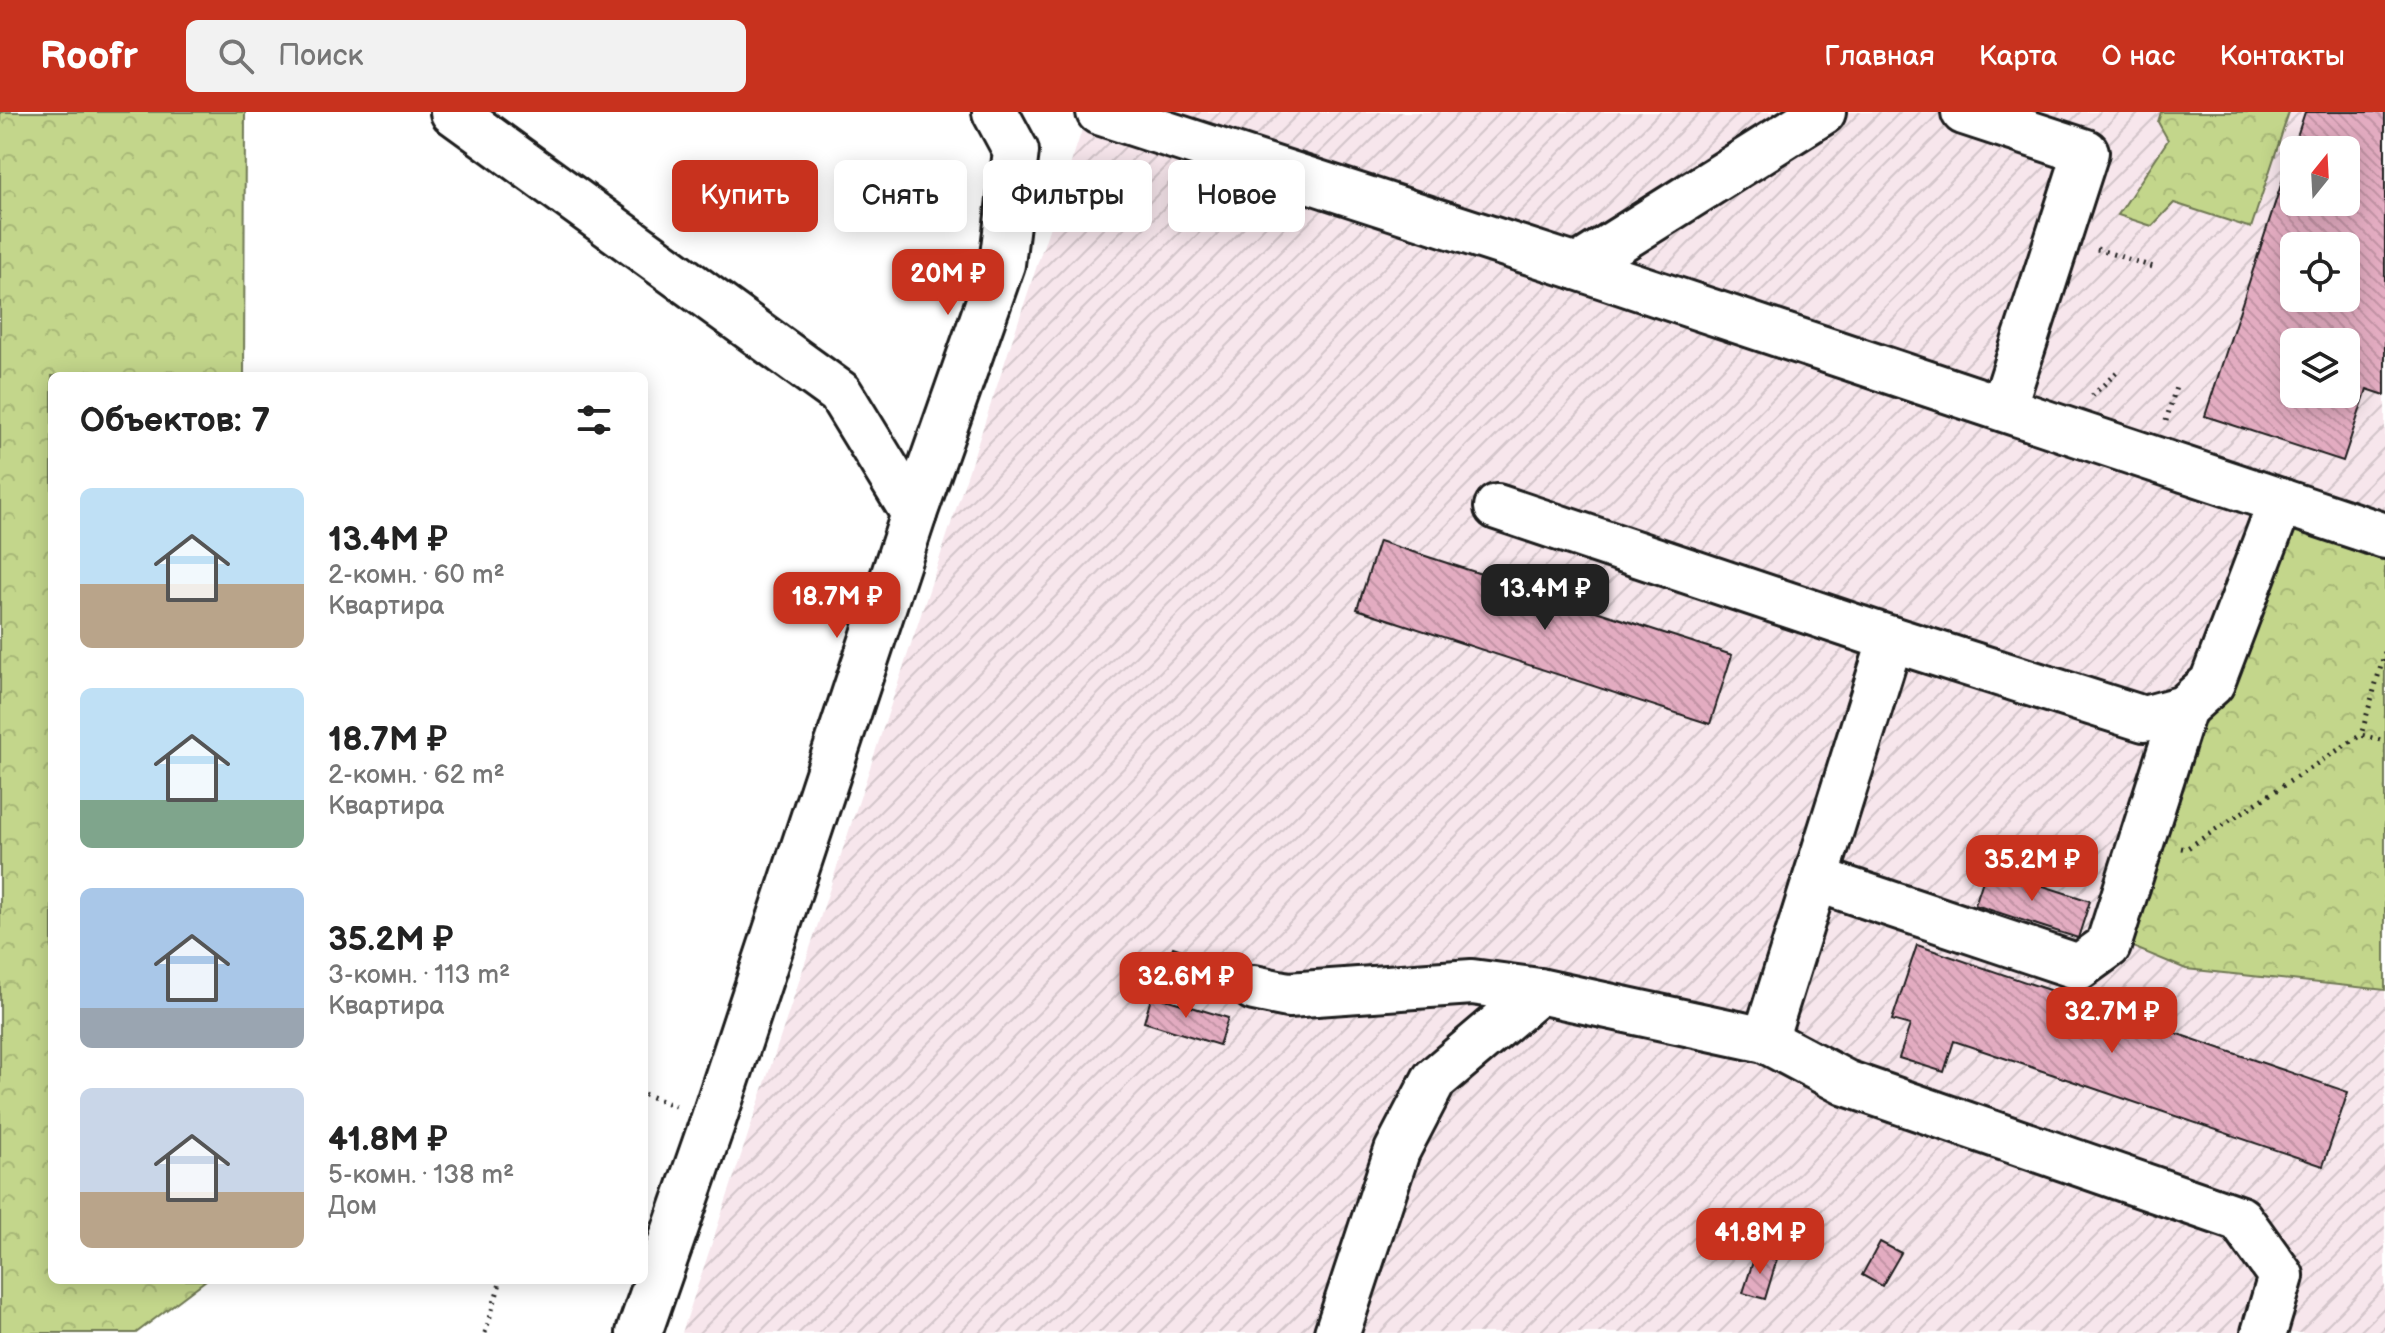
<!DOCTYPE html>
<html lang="ru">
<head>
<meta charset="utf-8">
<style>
	body { margin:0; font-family:"Balsamiq Sans",sans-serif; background:#f2f2f2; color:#222; height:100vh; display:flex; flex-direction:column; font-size:30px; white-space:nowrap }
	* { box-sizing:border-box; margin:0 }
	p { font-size:26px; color:#767676 }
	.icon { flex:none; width:44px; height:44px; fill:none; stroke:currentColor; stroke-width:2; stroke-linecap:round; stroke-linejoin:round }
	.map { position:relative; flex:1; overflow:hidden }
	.panel { position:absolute; left:48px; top:260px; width:600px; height:912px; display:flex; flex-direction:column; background:#fff; border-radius:12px; box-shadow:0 4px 20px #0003 }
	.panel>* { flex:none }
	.hud { position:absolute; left:672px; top:48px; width:760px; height:72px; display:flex; gap:16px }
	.needle { width:52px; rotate:18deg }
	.tools { position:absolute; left:2280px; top:24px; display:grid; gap:16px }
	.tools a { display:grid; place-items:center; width:80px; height:80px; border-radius:12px; background:#fff; box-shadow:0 4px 20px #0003; font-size:40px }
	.price { position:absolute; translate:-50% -68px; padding:0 18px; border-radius:16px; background:#c8321e; color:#fff; font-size:26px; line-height:52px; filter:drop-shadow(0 2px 4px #0008) }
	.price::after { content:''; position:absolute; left:50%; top:48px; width:24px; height:18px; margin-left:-12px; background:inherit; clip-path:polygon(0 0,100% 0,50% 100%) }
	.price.selected { background:#222; color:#fff }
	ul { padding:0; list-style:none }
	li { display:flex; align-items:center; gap:24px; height:200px; padding:0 32px }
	li span { display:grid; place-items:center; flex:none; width:224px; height:160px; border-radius:12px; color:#555 }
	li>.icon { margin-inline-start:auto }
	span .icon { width:96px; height:96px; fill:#fffc; stroke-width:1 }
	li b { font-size:34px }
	h2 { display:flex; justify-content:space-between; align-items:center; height:96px; padding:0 32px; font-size:34px }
	.chip { padding:0 28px; border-radius:12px; background:#fff; box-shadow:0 4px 20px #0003; font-size:28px; line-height:72px }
	.chip.selected { background:#c8321e; color:#fff }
	header { display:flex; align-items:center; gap:48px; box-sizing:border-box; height:112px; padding:0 40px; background:#c8321e; color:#fff }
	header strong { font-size:38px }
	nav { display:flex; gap:44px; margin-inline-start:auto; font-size:28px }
	.search { width:560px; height:72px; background:#f2f2f2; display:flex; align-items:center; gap:20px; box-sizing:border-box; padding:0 28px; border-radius:12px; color:#767676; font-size:30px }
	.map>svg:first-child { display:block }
</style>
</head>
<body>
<header>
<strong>Roofr</strong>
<div class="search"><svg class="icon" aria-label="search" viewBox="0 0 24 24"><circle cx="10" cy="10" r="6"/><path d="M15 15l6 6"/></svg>Поиск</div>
<nav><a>Главная</a><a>Карта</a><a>О нас</a><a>Контакты</a></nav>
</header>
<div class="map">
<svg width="2385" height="1221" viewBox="0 0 2385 1221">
	<defs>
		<pattern id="industrial-furrows" width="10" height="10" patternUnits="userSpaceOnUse" patternTransform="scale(2)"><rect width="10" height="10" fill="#f7e6ec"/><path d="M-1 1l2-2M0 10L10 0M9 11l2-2" fill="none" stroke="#d3c5ca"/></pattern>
		<pattern id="forest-crowns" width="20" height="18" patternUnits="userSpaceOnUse" patternTransform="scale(2)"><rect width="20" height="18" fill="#c3d68b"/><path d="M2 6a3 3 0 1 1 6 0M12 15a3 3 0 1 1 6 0" fill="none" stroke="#a7b777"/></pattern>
		<pattern id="building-back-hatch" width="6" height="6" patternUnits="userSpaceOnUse" patternTransform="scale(2)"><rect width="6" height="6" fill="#e3acc1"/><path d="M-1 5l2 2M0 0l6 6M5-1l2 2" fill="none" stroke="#c293a5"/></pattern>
	</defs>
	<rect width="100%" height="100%" fill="#fff"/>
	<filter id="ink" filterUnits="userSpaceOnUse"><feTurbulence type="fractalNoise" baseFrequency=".0125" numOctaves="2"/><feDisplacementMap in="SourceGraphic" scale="16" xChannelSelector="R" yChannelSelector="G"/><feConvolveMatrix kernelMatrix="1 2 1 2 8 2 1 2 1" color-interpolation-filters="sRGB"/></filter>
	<g filter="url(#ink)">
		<!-- industrial -->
		<path fill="url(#industrial-furrows)" fill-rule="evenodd" d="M1088,0H2385V1221H682ZM2294,38H2346V90H2294ZM2294,134H2346V186H2294ZM2294,230H2346V282H2294Z"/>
		<!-- forest -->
		<g fill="url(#forest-crowns)" stroke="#707954" stroke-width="2">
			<path d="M0,0H245L244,264H52V1168H206L136,1221H0Z"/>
			<path d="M2161,0H2289L2251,116L2174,91L2152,114L2118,103L2168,28L2158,10Z"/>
			<path d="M2287,406L2385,438V878L2186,857L2123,831L2185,626Z"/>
		</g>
		<!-- building -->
		<g fill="url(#building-back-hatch)" stroke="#1c1c1c" stroke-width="2" fill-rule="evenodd">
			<path d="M2305,0H2385V283L2367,277L2343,349L2205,304ZM2294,38H2346V90H2294ZM2294,134H2346V186H2294ZM2294,230H2346V282H2294Z"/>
			<path d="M1379,429L1732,543L1710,612L1357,497Z"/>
			<path d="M1987,756L2090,789L2078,826L1975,793Z"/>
			<path d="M1917,833L2348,980L2323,1054L1954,929L1944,960L1899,946L1910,913L1892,908Z"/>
			<path d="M1173,835L1246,860L1236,890L1162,864Z"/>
			<path d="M1152,883L1228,906L1219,933L1144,910Z"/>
			<path d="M1880,1130L1901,1141L1882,1174L1862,1163Z"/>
			<path d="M1756,1140L1777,1147L1765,1187L1743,1181Z"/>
		</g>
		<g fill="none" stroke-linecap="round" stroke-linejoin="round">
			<defs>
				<g id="minor">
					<path d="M453,0L840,281L914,402L713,1009L639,1221"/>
					<path d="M1099,0L1577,155L2385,424"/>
					<path d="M1964,0L2086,40L2003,296"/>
					<path d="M1577,155L1823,0"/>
					<path d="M1497,395L1891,527L2144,607L2184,596L2212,571L2281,389"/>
					<path d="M914,402L1002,152L1016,39L995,0"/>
					<path d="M1816,767L2079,855L2108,834L2184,596"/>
					<path d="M1254,876L1288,883L1472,870L1539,879L1765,928L1846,971L2240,1107L2281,1164L2264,1221"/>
					<path d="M1765,928L1891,527"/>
					<path d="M1337,1221L1397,1039L1434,968L1539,879"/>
				</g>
			</defs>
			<!-- minor casing -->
			<use href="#minor" stroke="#1c1c1c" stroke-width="50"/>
			<!-- path -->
			<g stroke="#1c1c1c" stroke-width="5" stroke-dasharray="2 6" stroke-linecap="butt">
				<path d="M2097,137L2153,155"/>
				<path d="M2092,284L2120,257"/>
				<path d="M2166,309L2176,275"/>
				<path d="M2385,540L2361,623L2385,629"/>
				<path d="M2181,736L2186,737L2361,623"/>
				<path d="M644,982L675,994"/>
				<path d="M485,1221L501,1168"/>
			</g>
			<!-- minor -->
			<use href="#minor" stroke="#fff" stroke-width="44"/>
		</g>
	</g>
</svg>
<div class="tools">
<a><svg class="needle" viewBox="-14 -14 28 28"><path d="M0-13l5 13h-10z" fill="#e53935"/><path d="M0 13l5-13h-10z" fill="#767676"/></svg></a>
<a><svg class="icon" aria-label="locate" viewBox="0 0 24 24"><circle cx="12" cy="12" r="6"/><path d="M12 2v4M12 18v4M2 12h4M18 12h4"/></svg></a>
<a><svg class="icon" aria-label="layers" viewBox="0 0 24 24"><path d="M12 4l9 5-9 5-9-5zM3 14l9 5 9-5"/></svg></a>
</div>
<b class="price" style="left:948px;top:205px">20M ₽</b>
<b class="price selected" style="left:1545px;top:520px">13.4M ₽</b>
<b class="price" style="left:837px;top:528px">18.7M ₽</b>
<b class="price" style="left:2032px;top:791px">35.2M ₽</b>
<b class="price" style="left:1186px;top:908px">32.6M ₽</b>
<b class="price" style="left:2112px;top:943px">32.7M ₽</b>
<b class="price" style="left:1760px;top:1164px">41.8M ₽</b>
<div class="hud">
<a class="chip selected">Купить</a>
<a class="chip">Снять</a>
<a class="chip">Фильтры</a>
<a class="chip">Новое</a>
</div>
<section class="panel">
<h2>Объектов: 7<svg class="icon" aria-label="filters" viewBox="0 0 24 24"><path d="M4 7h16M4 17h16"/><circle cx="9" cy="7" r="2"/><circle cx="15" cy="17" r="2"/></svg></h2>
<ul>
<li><span style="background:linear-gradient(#bfe0f5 60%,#b9a48a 0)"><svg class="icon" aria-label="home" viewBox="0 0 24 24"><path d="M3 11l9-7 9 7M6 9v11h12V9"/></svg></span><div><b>13.4M ₽</b><p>2-комн. · 60 m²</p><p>Квартира</p></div></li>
<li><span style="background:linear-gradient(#bfe0f5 70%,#7fa58c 0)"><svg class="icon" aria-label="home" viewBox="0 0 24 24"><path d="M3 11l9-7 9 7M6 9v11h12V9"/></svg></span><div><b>18.7M ₽</b><p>2-комн. · 62 m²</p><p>Квартира</p></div></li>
<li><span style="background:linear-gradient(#a9c7e8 75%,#9aa5b1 0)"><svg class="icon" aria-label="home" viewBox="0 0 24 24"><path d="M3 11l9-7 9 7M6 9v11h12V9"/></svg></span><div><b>35.2M ₽</b><p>3-комн. · 113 m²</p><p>Квартира</p></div></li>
<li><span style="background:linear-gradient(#c9d6e8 65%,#b9a48a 0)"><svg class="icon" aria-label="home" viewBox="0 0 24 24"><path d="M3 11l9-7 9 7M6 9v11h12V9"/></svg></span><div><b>41.8M ₽</b><p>5-комн. · 138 m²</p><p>Дом</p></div></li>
</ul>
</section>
</div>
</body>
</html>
